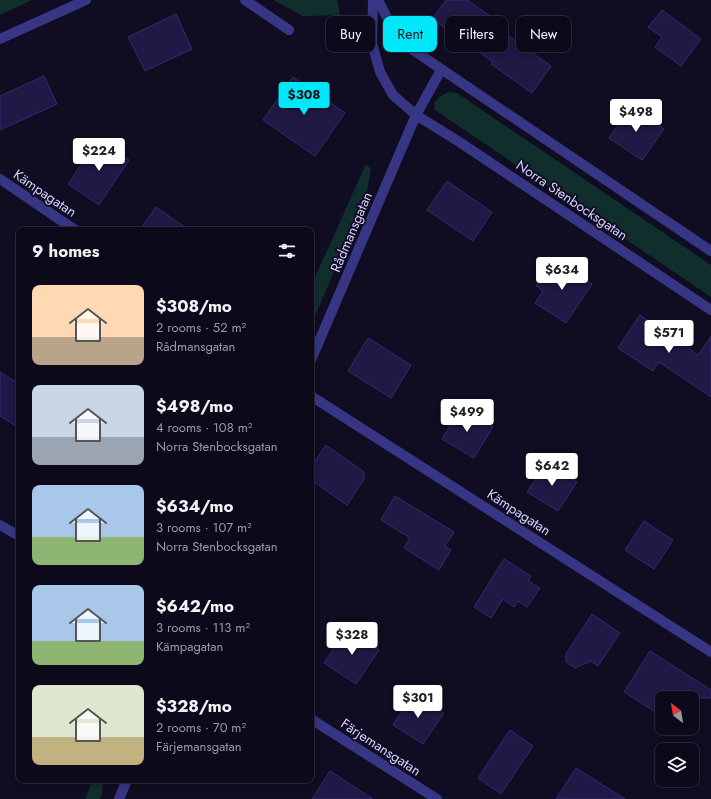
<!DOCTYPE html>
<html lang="en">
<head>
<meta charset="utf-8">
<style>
	body { margin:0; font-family:Jost,sans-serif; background:#1a1827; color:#f1f3f6; height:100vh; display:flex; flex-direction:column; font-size:15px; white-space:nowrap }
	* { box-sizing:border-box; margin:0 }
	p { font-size:13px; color:#9a9aa2 }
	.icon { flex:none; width:22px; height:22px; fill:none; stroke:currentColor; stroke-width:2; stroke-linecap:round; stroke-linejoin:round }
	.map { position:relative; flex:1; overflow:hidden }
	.drawer { position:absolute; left:16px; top:227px; width:298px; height:556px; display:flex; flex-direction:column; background:#0c0a1a; border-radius:8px; box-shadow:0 2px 6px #0003,0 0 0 1px #2c2b39 }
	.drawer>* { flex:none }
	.banner { position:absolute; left:326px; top:16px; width:325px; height:36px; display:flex; gap:8px }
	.needle { width:26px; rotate:329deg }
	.tools { position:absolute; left:655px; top:691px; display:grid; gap:8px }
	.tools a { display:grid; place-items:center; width:44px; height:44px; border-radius:8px; background:#0c0a1a; box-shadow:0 2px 6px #0003,0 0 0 1px #2c2b39; font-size:20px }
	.price { position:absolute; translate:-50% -34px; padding:0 9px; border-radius:4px; background:#fff; color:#222; font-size:13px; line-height:26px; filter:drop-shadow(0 1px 2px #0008) }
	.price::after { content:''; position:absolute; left:50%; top:24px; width:12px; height:9px; margin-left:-6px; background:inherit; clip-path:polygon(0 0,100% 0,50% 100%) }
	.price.current { background:#00e7fa; color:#111 }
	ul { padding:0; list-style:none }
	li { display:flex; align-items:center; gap:12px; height:100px; padding:0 16px }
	li span { display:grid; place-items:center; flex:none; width:112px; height:80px; border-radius:8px; color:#555 }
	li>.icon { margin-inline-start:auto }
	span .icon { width:48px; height:48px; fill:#fffc; stroke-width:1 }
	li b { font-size:17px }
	h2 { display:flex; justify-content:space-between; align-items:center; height:48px; padding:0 16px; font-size:17px }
	.chip { padding:0 14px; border-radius:8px; background:#0c0a1a; box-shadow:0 2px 6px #0003,0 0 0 1px #2c2b39; font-size:14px; line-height:36px }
	.chip.current { background:#00e7fa; color:#111 }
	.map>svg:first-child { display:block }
</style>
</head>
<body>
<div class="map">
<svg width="711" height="799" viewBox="0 0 711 799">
	<rect width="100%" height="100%" fill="#100d23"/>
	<!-- green -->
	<g fill="#102e2c">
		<path d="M0,0H32L0,15Z"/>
		<path d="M273,0H337L340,15L303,16Z"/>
		<path d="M449,92L457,93L711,265V297L435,110L434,103C438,97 442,95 449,92Z"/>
		<path d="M366,164L371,169L366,198L311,325V286Z"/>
		<path d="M93,780H103L102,793L100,799H85Z"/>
	</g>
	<!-- building -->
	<g fill="#201845" stroke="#362972">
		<path d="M446,0H467L489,15L486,20L551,66L532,93L491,64L493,62L432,19Z"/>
		<path d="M662,10L701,39L681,66L655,47L662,37L648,27Z"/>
		<path d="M176,14L192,49L145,71L128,37Z"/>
		<path d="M44,76L57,104L0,130V96Z"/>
		<path d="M293,77L345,113L315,156L263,120Z"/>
		<path d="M631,106L664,129L642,160L609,138Z"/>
		<path d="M98,140L129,160L99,205L68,184Z"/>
		<path d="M447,181L492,212L473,241L427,210Z"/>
		<path d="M156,207L189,230H140Z"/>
		<path d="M555,258L592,284L566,323L535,303L543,291L536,286Z"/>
		<path d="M640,315L698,355L711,336V397L659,362L653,371L618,348Z"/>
		<path d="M368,338L411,365L391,398L348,371Z"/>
		<path d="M0,372L19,384V428L0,416Z"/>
		<path d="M461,407L493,427L474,458L442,439Z"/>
		<path d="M326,445L364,472V479L347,505L311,480V467Z"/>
		<path d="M547,462L577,482L558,511L527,492Z"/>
		<path d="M395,496L454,532L445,546L451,550L439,570L404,548L410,538L381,520Z"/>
		<path d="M644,521L673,540L654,569L625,550Z"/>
		<path d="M504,559L531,576L528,581L540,588L527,607L518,601L514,607L503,599L491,618L474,607Z"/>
		<path d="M592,614L620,633L598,666L591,661L575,668L566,662V654Z"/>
		<path d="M347,629L379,650L356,684L324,663Z"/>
		<path d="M650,651L711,690V698H662V716L624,692Z"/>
		<path d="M414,693L444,713L423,744L393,725Z"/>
		<path d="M510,730L533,746L501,794L478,778Z"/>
		<path d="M576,768L625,799H556Z"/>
		<path d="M330,771L373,799H312Z"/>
	</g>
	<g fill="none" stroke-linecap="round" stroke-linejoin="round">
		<!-- minor -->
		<g stroke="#373684" stroke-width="10">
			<path d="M245,0L289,30"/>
			<path d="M373,0L372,43L380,72L393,95L416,115L461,143L711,310"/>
			<path d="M378,0L396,35L413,50L711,251"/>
			<path d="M0,39L86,0"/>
			<path d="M0,179L75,230"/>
			<path d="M311,360L416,115L441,70"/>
			<path d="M311,396L711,652"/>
			<path d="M0,525L19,536"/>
			<path d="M311,719L437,799"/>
			<path d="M119,799L127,780"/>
		</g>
	</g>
	<g text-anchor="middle" stroke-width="4" stroke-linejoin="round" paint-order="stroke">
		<!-- street labels -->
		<g font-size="14" fill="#d4cfff" stroke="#100d23">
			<text transform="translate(45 193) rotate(34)" y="5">Kämpagatan</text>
			<text transform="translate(572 200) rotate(34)" y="5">Norra Stenbocksgatan</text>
			<text transform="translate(351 232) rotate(-67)" y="5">Rådmansgatan</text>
			<text transform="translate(519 512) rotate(33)" y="5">Kämpagatan</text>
			<text transform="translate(381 747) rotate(33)" y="5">Färjemansgatan</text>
		</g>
	</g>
</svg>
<div class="tools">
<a><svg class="needle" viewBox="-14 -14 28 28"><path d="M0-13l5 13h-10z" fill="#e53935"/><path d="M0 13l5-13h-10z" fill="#9a9aa2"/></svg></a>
<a><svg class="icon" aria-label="layers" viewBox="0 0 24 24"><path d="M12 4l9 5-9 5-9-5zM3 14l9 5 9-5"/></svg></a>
</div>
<b class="price current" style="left:304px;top:116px">$308</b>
<b class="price" style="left:636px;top:133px">$498</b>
<b class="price" style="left:99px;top:172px">$224</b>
<b class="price" style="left:562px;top:291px">$634</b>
<b class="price" style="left:669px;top:354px">$571</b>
<b class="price" style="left:467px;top:433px">$499</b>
<b class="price" style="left:552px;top:487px">$642</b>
<b class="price" style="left:352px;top:656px">$328</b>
<b class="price" style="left:418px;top:719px">$301</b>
<div class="banner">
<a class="chip">Buy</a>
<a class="chip current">Rent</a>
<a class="chip">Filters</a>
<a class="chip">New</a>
</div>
<section class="drawer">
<h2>9 homes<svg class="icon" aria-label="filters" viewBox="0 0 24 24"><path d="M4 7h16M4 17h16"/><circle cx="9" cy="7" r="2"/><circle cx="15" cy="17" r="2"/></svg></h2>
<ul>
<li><span style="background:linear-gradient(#ffd9b3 65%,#b9a48a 0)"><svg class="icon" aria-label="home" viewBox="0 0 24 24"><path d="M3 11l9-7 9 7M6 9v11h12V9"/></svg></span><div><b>$308/mo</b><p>2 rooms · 52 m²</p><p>Rådmansgatan</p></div></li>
<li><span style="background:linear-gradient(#c9d6e8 65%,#9aa5b1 0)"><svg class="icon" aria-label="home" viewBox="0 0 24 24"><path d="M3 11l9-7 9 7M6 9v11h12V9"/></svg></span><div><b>$498/mo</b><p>4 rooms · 108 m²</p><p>Norra Stenbocksgatan</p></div></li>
<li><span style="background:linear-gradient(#a9c7e8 65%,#8fb573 0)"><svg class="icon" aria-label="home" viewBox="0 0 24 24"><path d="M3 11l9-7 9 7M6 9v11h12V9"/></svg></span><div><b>$634/mo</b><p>3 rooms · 107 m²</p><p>Norra Stenbocksgatan</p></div></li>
<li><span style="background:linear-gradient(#a9c7e8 70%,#8fb573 0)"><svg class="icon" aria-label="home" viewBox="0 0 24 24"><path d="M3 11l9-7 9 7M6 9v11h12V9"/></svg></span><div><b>$642/mo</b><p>3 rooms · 113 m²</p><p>Kämpagatan</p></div></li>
<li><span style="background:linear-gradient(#dfe7d0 65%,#c2b280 0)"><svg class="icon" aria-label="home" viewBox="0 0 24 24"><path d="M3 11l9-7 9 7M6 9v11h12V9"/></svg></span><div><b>$328/mo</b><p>2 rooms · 70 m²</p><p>Färjemansgatan</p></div></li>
</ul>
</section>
</div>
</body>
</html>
